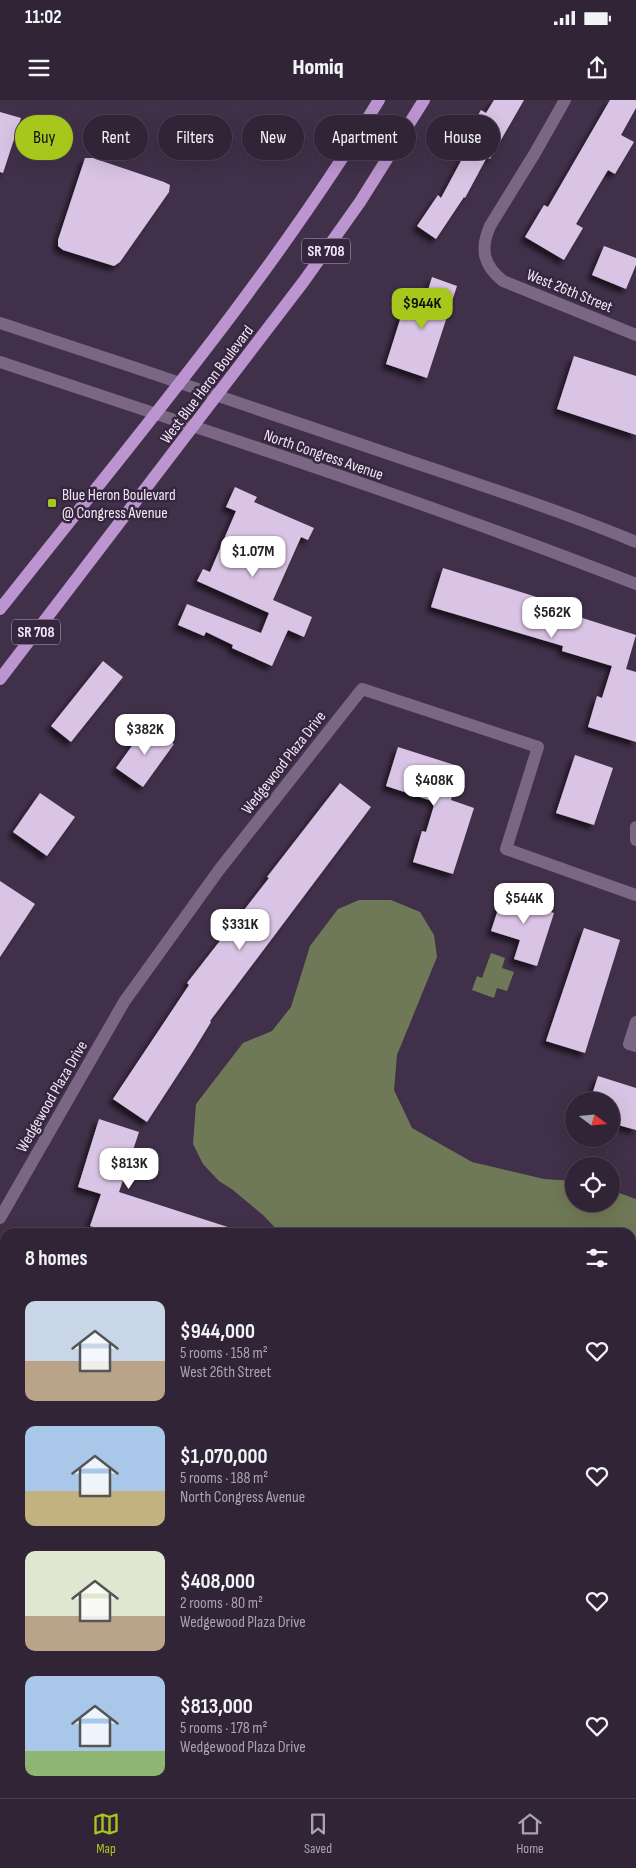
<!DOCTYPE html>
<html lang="en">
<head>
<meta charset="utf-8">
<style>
	body { margin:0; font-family:"Sofia Sans Condensed",sans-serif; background:#3d3042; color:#f1f3f6; height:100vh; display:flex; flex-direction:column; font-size:19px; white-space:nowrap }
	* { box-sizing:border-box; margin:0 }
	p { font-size:16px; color:#a8a4ad }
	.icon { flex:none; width:28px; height:28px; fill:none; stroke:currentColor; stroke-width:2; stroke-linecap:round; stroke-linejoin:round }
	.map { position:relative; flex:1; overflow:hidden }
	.sheet { position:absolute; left:0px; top:1128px; width:636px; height:571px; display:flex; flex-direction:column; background:#312437; border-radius:15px 15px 0 0; box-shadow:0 5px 20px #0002,0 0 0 1px #4c4152 }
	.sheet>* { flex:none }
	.guide { position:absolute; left:15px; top:15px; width:606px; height:45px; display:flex; gap:10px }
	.needle { width:32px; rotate:106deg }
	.buttons { position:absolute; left:565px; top:992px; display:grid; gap:10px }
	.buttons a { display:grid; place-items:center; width:55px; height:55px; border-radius:50%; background:#312437; box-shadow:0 5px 20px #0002,0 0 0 1px #4c4152; font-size:25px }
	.price { position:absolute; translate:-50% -42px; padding:0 11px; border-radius:10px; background:#fff; color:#222; font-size:16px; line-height:32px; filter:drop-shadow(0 1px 2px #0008) }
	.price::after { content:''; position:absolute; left:50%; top:30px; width:15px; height:11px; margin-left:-8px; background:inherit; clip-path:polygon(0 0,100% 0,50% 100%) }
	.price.active { background:#a8c71c; color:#111 }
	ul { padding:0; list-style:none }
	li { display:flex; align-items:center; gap:15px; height:125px; padding:0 25px }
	li span { display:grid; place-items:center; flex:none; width:140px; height:100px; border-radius:10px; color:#555 }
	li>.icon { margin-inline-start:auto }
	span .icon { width:60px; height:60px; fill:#fffc; stroke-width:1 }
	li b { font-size:21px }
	h2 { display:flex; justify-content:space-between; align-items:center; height:60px; padding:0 25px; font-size:21px }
	.tag { padding:0 18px; border-radius:22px; background:#312437; box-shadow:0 5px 20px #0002,0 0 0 1px #4c4152; font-size:18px; line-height:45px }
	.tag.active { background:#a8c71c; color:#111 }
	.status { display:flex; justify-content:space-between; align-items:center; height:35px; padding:0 25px; background:#312437; direction:ltr }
	.status svg { height:14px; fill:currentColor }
	header { display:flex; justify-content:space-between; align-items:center; height:65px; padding:0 25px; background:#312437; font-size:22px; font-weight:800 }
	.tabs { display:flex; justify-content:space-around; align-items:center; height:70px; border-top:1px solid #4c4152; background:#312437; font-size:14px; color:#a8a4ad }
	.tabs a { display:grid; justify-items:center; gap:2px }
	.tabs .active { color:#a8c71c }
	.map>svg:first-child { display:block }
</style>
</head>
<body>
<div class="status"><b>11:02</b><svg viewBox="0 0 49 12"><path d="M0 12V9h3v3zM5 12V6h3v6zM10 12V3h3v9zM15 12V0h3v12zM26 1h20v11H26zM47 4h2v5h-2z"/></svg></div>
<header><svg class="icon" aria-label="menu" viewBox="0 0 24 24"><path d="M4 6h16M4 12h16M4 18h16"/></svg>Homiq<svg class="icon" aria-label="share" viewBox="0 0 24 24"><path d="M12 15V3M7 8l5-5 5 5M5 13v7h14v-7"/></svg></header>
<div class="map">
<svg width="636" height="1698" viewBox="0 0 636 1698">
	<defs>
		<filter id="shadow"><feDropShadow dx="-4.5" dy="4.5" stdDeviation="2.5" flood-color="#0009"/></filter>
	</defs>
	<rect width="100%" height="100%" fill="#413049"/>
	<!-- water -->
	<g fill="#707957">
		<path d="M359,800H391L420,812L434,835L437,857L397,955L394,990L412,1028L472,1062L544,1079L574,1081V1104H611V1090L636,1099V1208L631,1221V1132H279L263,1115L233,1090L219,1081L203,1064L193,1044L196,1004L243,943L272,931L291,907L310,846L338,809Z"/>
		<path d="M491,853L505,858L502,868L514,872L507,891L497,888L494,898L472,890L477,876L482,878Z"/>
	</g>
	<!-- building -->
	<g fill="#dac4e5" filter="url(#shadow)">
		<path d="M494,0H524L490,59L487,57L465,98L464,97L436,139L417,126L438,95L441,98L469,46L462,42L481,10L486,13Z"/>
		<path d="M610,0H636V8L621,35L634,42L615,74L608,70L576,124L583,128L564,160L525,137L544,105L548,107Z"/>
		<path d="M0,12L21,18L3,73L0,72Z"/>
		<path d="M85,58H93L164,82L170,85L169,92L120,162L114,166L63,150L58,146V140Z"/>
		<path d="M604,146L636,158V165L626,189L592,175Z"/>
		<path d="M432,177L457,186L427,278L386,264L405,204L422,210Z"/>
		<path d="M574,256L636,276V335L557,309Z"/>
		<path d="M235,387L257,397L254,402L314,428L308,440L301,437L273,500L312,517L304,537L288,530L272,566L232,548L233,545L206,532L204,536L178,525L187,504L261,533L269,513L197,481L203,469L210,472L236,411L226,407Z"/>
		<path d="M443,468L556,503L554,509L636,535L626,569L636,572V642L588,627L597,596L602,598L612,566L562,551L563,546L431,507Z"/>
		<path d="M103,561L123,577L71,642L51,626Z"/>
		<path d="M147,625L174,644L143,687L116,668Z"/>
		<path d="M398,647L461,667L451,700L474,708L453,774L413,762L422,731L426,732L435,702L386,686Z"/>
		<path d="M575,655L613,668L594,725L556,713Z"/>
		<path d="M340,683L371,707L210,921L211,922L192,953L147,1022L113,999L189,885L187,883L269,778L267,777Z"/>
		<path d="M40,693L75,717L47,756L13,732Z"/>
		<path d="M0,781L35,804L0,857Z"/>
		<path d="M504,791L544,804L543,809L554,813L537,866L514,859L520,840L491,831Z"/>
		<path d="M584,828L620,840L585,953L546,941Z"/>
		<path d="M598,976L636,988V1030L611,1023V1001H590Z"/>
		<path d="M99,1019L139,1032L119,1092L234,1129L233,1132H112L90,1126L101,1094L78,1087Z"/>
	</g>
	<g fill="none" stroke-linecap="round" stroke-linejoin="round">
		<!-- minor -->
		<g stroke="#7b6784" stroke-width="12">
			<path d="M565,0L535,53L490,126C480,149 483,165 503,181L636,235"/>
			<path d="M0,223C134,267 268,312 401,358C480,385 559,410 636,442"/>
			<path d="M0,262C213,333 427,402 636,484"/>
			<path d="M636,727V740"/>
			<path d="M636,922L629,944L636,946"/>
			<path d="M0,1118L124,902L219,770L362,589L538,647L506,749L636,795"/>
			<path d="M0,1144L5,1146"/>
			<path d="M631,1442L636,1449"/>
			<path d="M631,1481L636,1478"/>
			<path d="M631,1638L636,1639"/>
			<path d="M174,1698L176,1694"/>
			<path d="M396,1698L397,1694"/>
		</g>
		<!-- major -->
		<g stroke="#bc95d0" stroke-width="12">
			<path d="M0,509C131,343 269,181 379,0"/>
			<path d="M0,579L304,181L360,102L424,0"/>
		</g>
	</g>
	<!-- markers -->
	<rect fill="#a8c71c" stroke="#36263e" stroke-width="2" x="47" y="398" width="10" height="10" rx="2.5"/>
	<g text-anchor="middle" stroke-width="5" stroke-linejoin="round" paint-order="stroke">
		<!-- shield labels -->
		<g fill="#36263e" stroke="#b9adc0" stroke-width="1">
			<rect x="302" y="138.5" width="48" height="25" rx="4"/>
			<rect x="12" y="519.5" width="48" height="25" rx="4"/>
		</g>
		<g font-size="15" font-weight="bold" fill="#f1e7f7">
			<text x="326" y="156">SR 708</text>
			<text x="36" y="537">SR 708</text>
		</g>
		<!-- street labels -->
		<g font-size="16" fill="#f1e7f7" stroke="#36263e">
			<text transform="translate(570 190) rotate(22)" y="6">West 26th Street</text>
			<text transform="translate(206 284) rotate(-53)" y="6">West Blue Heron Boulevard</text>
			<text transform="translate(324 354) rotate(19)" y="6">North Congress Avenue</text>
			<text transform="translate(283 662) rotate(-52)" y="6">Wedgewood Plaza Drive</text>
			<text transform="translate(51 996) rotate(-60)" y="6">Wedgewood Plaza Drive</text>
		</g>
		<!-- poi labels -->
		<g font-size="16" fill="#f1e7f7" stroke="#36263e" text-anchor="start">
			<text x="62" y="400">Blue Heron Boulevard<tspan x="62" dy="18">@ Congress Avenue</tspan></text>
		</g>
	</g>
</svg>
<div class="buttons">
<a><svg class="needle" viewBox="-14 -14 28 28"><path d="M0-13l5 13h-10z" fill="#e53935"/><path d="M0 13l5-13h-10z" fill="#a8a4ad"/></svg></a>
<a><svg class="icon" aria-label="locate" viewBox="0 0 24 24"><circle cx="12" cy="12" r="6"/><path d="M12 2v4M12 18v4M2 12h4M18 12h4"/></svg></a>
</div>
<b class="price active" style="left:422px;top:230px">$944K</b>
<b class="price" style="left:253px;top:478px">$1.07M</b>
<b class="price" style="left:552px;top:539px">$562K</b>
<b class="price" style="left:145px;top:656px">$382K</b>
<b class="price" style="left:434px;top:707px">$408K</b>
<b class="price" style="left:524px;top:825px">$544K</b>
<b class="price" style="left:240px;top:851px">$331K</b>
<b class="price" style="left:129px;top:1090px">$813K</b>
<div class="guide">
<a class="tag active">Buy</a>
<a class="tag">Rent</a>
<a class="tag">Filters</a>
<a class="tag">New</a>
<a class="tag">Apartment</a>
<a class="tag">House</a>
</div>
<section class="sheet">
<h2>8 homes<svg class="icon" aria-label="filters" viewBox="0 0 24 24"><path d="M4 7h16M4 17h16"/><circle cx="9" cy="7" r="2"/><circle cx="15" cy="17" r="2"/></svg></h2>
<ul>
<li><span style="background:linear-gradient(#c9d6e8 60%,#b9a48a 0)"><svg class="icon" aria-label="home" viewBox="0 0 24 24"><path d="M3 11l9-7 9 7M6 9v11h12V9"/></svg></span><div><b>$944,000</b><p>5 rooms · 158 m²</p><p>West 26th Street</p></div><svg class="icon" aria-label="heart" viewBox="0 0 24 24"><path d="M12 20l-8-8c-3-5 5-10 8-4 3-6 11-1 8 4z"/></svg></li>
<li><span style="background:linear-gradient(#a9c7e8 65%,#c2b280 0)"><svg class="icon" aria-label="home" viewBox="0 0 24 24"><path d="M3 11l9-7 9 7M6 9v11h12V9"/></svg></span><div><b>$1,070,000</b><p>5 rooms · 188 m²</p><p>North Congress Avenue</p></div><svg class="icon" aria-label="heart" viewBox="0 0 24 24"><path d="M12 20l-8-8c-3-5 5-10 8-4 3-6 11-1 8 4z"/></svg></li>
<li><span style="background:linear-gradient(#dfe7d0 65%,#b9a48a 0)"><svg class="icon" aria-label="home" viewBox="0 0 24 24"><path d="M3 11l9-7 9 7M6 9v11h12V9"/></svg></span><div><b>$408,000</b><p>2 rooms · 80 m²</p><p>Wedgewood Plaza Drive</p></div><svg class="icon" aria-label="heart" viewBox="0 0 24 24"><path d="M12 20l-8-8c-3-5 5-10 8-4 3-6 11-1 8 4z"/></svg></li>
<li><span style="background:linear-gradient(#a9c7e8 75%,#8fb573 0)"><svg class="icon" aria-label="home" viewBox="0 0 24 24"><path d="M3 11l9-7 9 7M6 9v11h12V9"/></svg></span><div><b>$813,000</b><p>5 rooms · 178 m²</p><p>Wedgewood Plaza Drive</p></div><svg class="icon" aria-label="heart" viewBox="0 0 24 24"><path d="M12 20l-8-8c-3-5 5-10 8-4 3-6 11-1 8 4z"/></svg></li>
</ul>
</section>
</div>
<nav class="tabs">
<a class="active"><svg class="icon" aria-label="map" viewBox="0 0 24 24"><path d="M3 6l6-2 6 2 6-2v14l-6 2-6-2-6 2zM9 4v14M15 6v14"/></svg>Map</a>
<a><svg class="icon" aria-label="saved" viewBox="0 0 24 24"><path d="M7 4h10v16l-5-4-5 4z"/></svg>Saved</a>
<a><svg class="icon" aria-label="home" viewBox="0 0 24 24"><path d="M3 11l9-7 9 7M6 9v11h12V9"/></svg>Home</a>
</nav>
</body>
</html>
